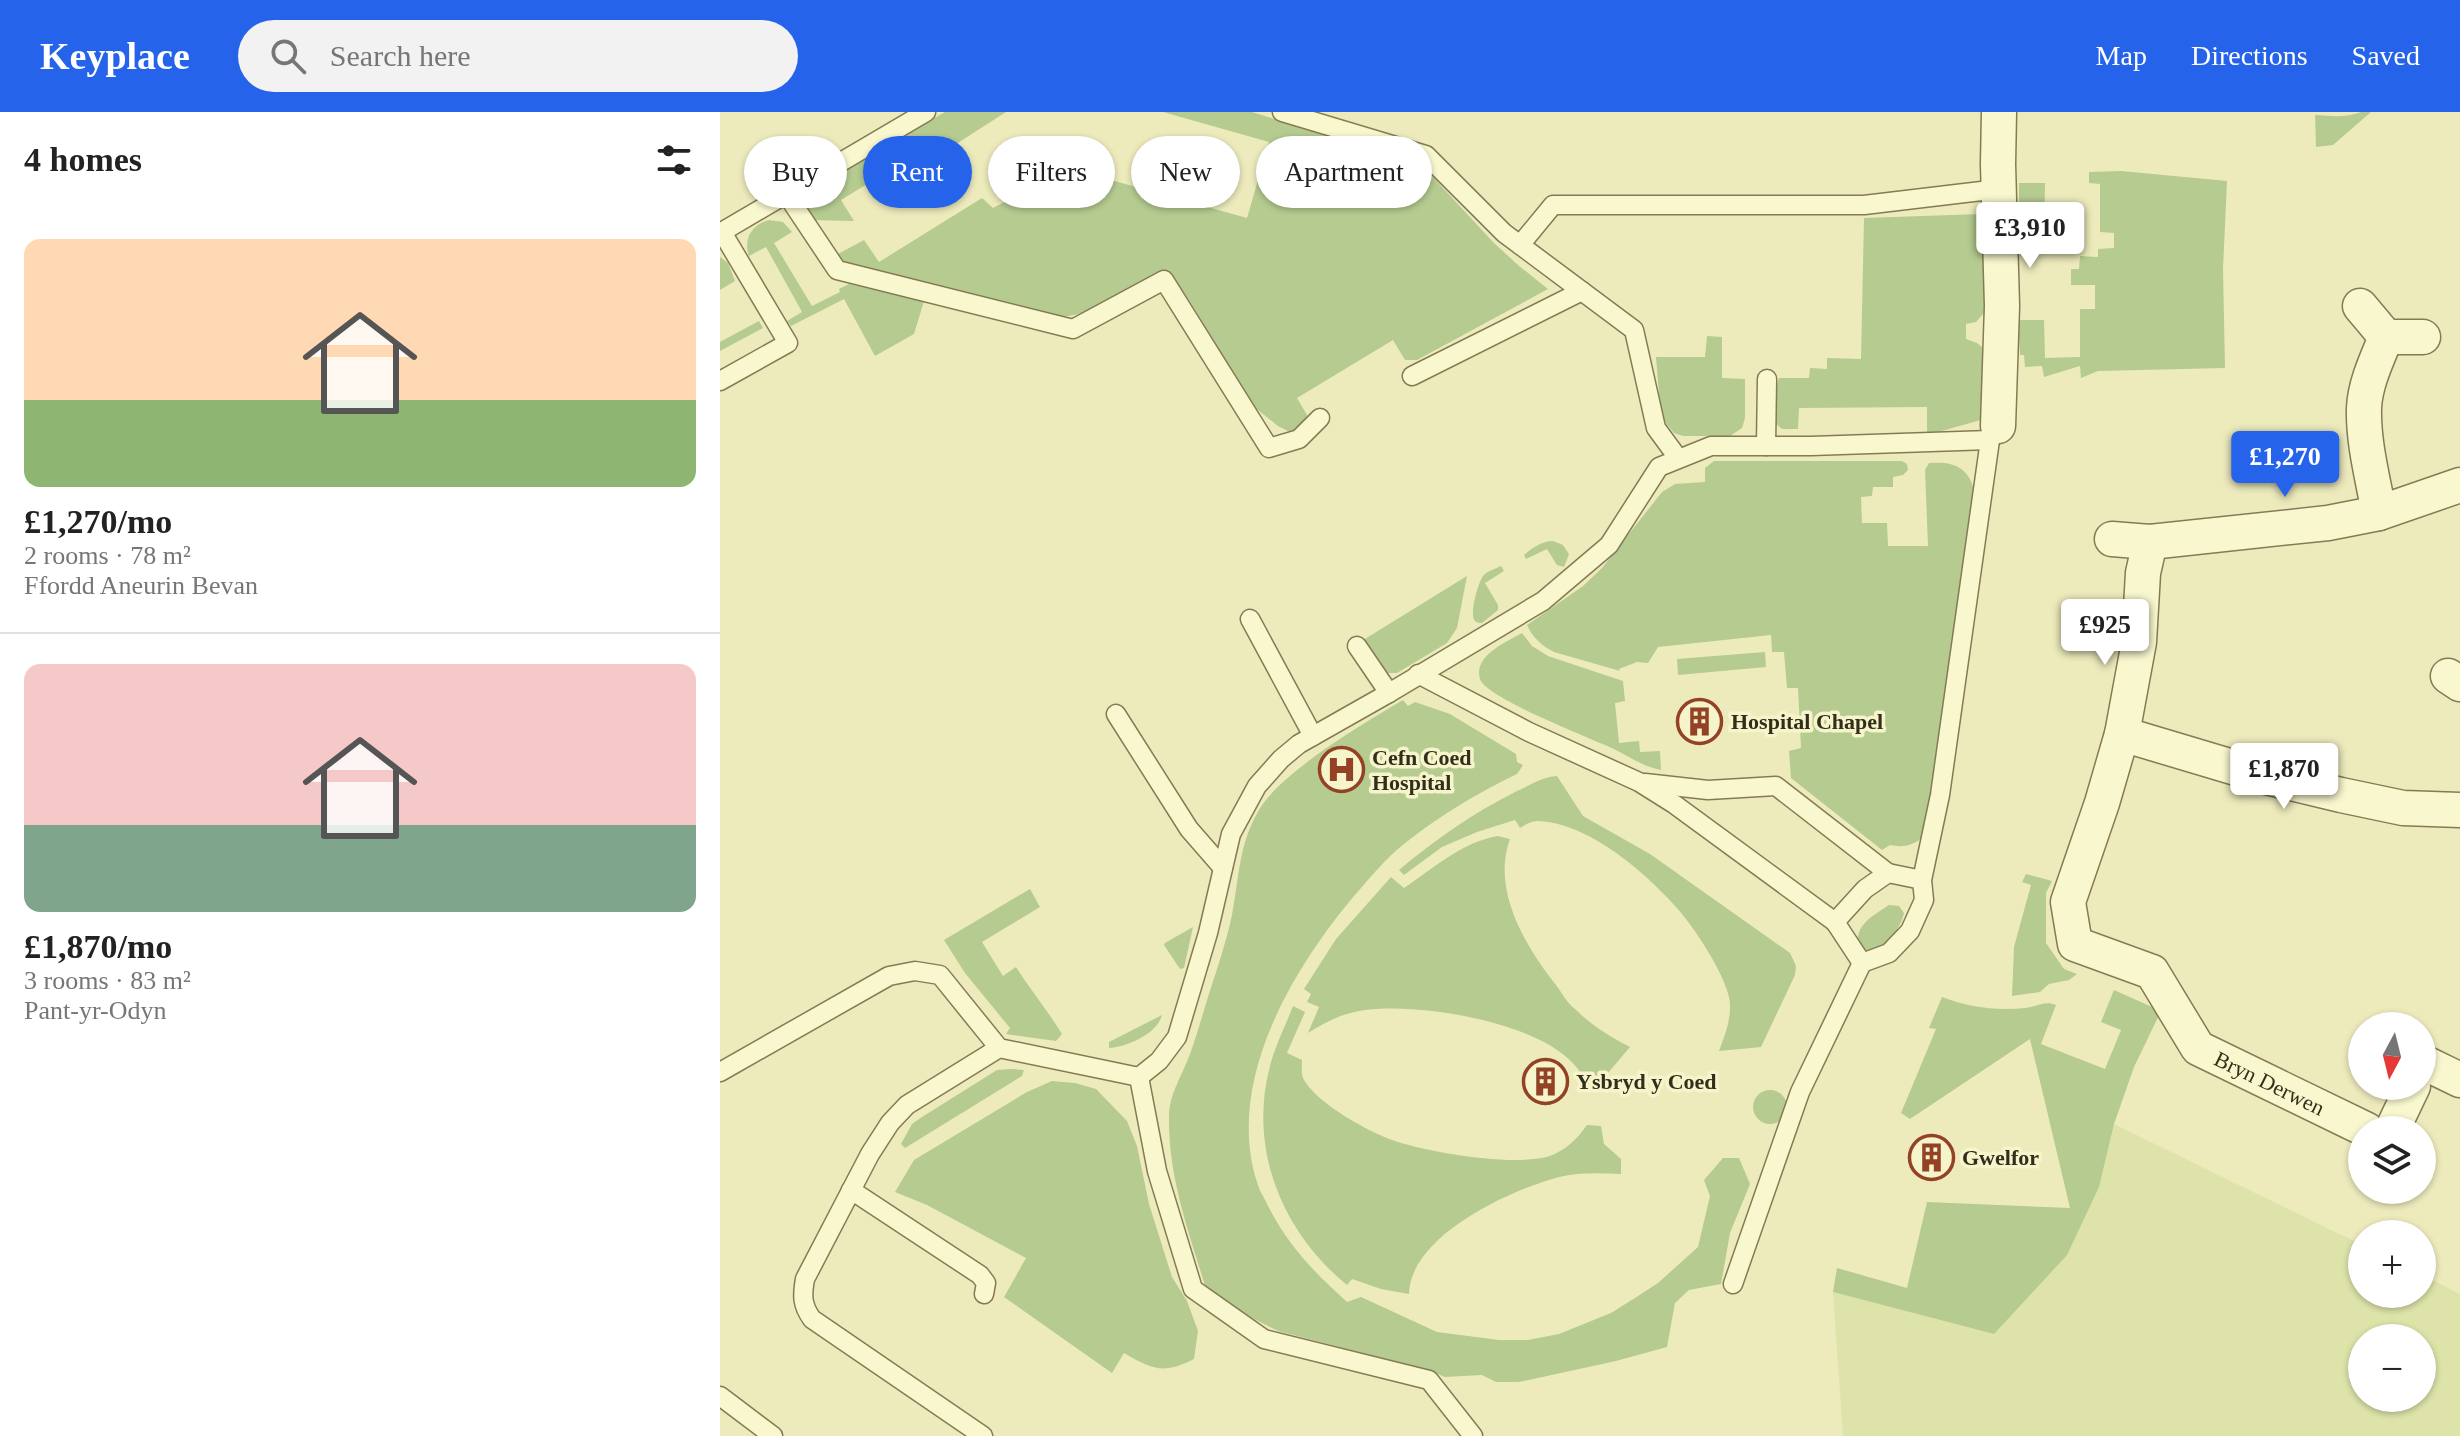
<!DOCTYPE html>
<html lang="en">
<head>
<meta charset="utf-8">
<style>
	body { margin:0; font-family:"Times New Roman",serif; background:#f2f2f2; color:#222; height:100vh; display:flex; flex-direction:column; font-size:30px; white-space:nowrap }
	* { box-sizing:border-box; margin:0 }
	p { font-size:26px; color:#767676 }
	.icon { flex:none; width:44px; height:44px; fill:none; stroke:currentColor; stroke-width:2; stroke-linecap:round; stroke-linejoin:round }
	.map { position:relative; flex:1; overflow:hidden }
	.drawer { display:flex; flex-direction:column; background:#fff; width:720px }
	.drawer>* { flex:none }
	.top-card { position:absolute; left:24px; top:24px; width:760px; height:72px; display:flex; gap:16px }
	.needle { width:52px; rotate:187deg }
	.fabs { position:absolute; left:1628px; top:900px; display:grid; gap:16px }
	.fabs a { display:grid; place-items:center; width:88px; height:88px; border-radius:50%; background:#fff; box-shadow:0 2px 6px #0004; font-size:40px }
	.price { position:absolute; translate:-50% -68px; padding:0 18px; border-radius:8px; background:#fff; color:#222; font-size:26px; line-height:52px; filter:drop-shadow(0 2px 4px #0008) }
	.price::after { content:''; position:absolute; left:50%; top:48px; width:24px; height:18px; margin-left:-12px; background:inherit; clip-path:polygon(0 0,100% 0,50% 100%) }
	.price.on { background:#2563eb; color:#fff }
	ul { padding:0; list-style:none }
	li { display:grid; align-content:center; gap:16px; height:424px; padding:0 24px }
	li+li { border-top:2px solid #e0e0e0 }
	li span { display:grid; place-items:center; height:248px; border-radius:16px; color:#555 }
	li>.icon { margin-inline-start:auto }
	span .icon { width:144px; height:144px; fill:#fffc; stroke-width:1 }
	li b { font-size:34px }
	h2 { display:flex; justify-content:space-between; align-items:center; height:96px; padding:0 24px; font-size:34px }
	.tag { padding:0 28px; border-radius:36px; background:#fff; box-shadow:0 2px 6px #0004; font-size:28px; line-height:72px }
	.tag.on { background:#2563eb; color:#fff }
	header { display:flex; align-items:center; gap:48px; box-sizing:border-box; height:112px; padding:0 40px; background:#2563eb; color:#fff }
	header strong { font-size:38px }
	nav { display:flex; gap:44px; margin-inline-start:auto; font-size:28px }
	.search { width:560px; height:72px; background:#f2f2f2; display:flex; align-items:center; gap:20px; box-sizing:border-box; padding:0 28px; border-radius:44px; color:#767676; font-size:30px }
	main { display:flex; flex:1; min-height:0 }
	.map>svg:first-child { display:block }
</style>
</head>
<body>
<header>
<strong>Keyplace</strong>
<div class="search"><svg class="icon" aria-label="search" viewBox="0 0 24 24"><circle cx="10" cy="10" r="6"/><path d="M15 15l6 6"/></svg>Search here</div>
<nav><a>Map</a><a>Directions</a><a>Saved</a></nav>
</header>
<main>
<section class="drawer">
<h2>4 homes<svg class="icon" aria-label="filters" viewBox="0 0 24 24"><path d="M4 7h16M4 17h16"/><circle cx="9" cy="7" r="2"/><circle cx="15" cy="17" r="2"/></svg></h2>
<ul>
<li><span style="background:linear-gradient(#ffd9b3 65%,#8fb573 0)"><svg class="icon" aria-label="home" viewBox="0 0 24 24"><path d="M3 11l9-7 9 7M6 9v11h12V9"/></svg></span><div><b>£1,270/mo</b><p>2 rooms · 78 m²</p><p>Ffordd Aneurin Bevan</p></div></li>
<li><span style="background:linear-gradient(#f6c9c9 65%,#7fa58c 0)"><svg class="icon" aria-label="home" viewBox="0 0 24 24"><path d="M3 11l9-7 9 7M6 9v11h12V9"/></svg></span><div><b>£1,870/mo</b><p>3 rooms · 83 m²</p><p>Pant-yr-Odyn</p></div></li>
</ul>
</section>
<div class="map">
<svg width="1740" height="1324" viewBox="0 0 1740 1324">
	<rect width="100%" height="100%" fill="#edebbc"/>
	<!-- farmland -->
	<path fill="#dde3a9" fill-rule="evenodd" d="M1394,1012L1642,1133V1182H1702V1163L1740,1182V1324H1123L1113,1180L1274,1222L1379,1075ZM1642,1226H1702V1286H1642Z"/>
	<!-- green -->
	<g fill="#b5cb90">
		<path d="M225,0H286L233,34L222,26L121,88L134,109L86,108C87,84 92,79 111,65Z"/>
		<path d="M443,0H532L695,50L710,62L774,131L798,153L828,177L697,248H685L673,228L577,286L587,303L584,313L572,321L558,314L533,294L471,191L449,159C411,180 375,204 331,206L122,150L118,142L144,128L159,150L262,86L273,96L348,56L527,106L549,30Z"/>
		<path d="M1641,0H1651L1613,33L1596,35L1595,3C1611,4 1626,6 1641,0Z"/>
		<path d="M1401,59L1507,69L1503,157L1505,256L1378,259L1361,266L1360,254L1324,265L1322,254L1305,255L1304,243H1300L1298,208H1324L1325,246L1360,245V197H1375V173H1351V157H1359L1360,144L1378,145V137L1394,136V121L1380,120V72L1369,71V60Z"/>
		<path d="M1299,71H1325L1324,139L1299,140Z"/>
		<path d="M1261,102L1268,111L1273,191L1256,210L1246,212V227L1257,231L1268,240L1261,308L1207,323V295L1079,296L1078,317H1062L1055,311L1053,287L1059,266H1089L1090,256L1107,257V246L1141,247L1144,106Z"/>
		<path d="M49,108L63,110L72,120L54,131L92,194L120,180L119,177L129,172L204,189L194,222L155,244L124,187L71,214L67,209L82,200L46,135L29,144C23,126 32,113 49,108Z"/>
		<path d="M0,145L8,151L15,169L0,178Z"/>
		<path d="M39,209L43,216L0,239V230Z"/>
		<path d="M987,224L1002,225V266L1025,267V306L1022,316L1010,324H963L954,321L941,305L936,245H985Z"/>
		<path d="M994,349H1182L1187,352L1188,358L1183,363L1173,365V375H1153L1152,384L1141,385L1142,411H1167L1168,434H1208L1205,358L1209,351C1234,349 1249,355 1255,381L1205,724C1193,733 1185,736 1170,733L1162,738L1071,666L1069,639L1081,636L1078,576H1067L1064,540H1052L1051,523L938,535L928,551L917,550L899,557L900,559L834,540C822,534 812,525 807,513L863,474L882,456L942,380L955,372L985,370V356Z"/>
		<path d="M833,429L843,433L849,442L844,455L837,453L827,437L806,447L804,443C812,436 822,429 833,429Z"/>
		<path d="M781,454L784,459L765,471L778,493V498L762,511C760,511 757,511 755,509C749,502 758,471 763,464C767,459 775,457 781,454Z"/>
		<path d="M747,464L737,516L727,531L677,561H666L640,530Z"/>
		<path d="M802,521L812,534L828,544L903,569L905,589L895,591L899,631L919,629L920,640L940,639L941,658C920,654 905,641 885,633C865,624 765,585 760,567C753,544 786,530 802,521Z"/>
		<path d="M1045,540L1046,555L958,563L957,547Z"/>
		<path d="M683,588L688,594L695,590L730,602L796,642L797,650L803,653L797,662C756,682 720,703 684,732C666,746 650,766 634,784C572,858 505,970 537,1070C539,1078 544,1085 547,1092C568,1134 593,1159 627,1190L641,1185L717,1220L779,1228H808L839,1222L891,1201L915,1186L938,1171L978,1135L990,1084L984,1068L1003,1046H1019L1030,1072L1010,1121L1001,1172L969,1178L955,1191L947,1235L896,1249L799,1270H776L762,1263L725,1265L708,1258L558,1219L534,1207L486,1177C469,1120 448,1065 449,1005C449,982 462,964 470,942C477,923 482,904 488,885C497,857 506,831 512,803C519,766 519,731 539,698C561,660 644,611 683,588Z"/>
		<path d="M837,664L863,704L930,742L1070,841L1076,854L1075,863L1041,935L999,939C1005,923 1013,903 1009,885C1003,859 974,815 956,795C924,759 867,710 817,709C811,709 805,713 800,716L795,708L757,720L722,735L684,763L679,758C716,727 753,701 797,679C811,673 821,665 837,664Z"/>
		<path d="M778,724L790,727C771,778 806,835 836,873C842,881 847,891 855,897C871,913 890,925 910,935L877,974L868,972C860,959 853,949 840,940C797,907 678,886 627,902C613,906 601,913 588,921L599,895L587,890L591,882L584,877L616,827L671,765L684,776C714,756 742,730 778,724Z"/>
		<path d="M1306,762L1332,769L1326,781V831L1344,857L1357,862L1349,868L1329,872L1320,880L1292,884L1294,835L1311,773L1302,770Z"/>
		<path d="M310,777L320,795L262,830L283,864L296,855C311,879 328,899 342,922L336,929L286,922L290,916L245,861L224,828Z"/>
		<path d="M1169,793L1179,794L1184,801C1181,818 1159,843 1141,840C1130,815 1151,805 1169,793Z"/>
		<path d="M473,815L464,856L460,857L444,833L445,831Z"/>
		<path d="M1394,878L1441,899L1414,955L1394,1012L1379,1075L1347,1143L1274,1222L1113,1180L1117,1156L1187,1176L1207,1090L1350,1096L1310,927L1190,1007L1181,1001L1216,917L1209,916L1222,885C1248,895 1276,899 1305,896C1316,895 1325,888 1336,893L1321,932L1385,957L1401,918L1381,910Z"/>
		<path d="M573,894L585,900L567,941L582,948C582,953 581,961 583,966C595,991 652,1022 678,1030C713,1041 795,1055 830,1044C846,1038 857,1027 867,1013L881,1014L884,1032L901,1047V1062C880,1061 859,1060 839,1065C790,1078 690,1124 689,1182L661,1177L632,1167L627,1173C563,1121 529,1039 549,958C554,936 565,915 573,894Z"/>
		<path d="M442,903C437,922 407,935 389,936V930Z"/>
		<path d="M291,957L304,958L302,964L185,1036L181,1032L192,1012L202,1005L277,958Z"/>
		<path d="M332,969L355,971L376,977L407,1009L417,1034L429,1092L452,1165L467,1189L478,1219L474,1247C443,1263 432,1257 404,1241L392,1261L284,1185L306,1146L207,1093L175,1080L194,1048L307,980Z"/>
		<circle cx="1050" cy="995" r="17"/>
	</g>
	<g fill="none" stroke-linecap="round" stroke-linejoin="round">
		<defs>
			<g id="service">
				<path d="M562,0L706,43L784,121L914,218L936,316L958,346"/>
				<path d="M67,83L117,158L353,217L444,168L549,336L579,327L600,306"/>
				<path d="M0,121L206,0"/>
				<path d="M800,133L833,93H1144L1270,78"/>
				<path d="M692,264L862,179"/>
				<path d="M0,269L68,231L2,120"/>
				<path d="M1046,334L1047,267"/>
				<path d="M530,507L593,624"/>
				<path d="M637,534L669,581"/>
				<path d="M698,562L809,620L919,670L954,692L1115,810"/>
				<path d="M396,602L469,717L503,756"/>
				<path d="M925,671L988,678L1056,674L1168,761"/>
				<path d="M1202,768L1168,761L1145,777L1115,810L1142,851L1169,841L1190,819L1204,788L1202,768L1220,683L1270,328"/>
				<path d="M0,960L169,864L195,859L220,863L279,936L419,965L439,949L457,925L488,821L511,722L537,674L561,647L579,632L669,581L823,489L889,433L939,355L991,334H1091L1270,328L1278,314"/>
				<path d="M419,965L437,1059L473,1177L544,1227L709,1268L753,1324"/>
				<path d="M131,1078L260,1163L266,1171L264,1182"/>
				<path d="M1013,1172L1080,980L1142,851"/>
				<path d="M0,1284L53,1324"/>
				<path d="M263,1324L92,1207C82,1193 82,1184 85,1167L150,1042L170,1011L187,993L279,936"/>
			</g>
			<g id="minor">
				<path d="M1640,194L1666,225H1703"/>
				<path d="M1278,314L1282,194L1278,52L1279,0"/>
				<path d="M1659,401C1653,367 1643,331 1644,296C1645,272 1657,247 1666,225"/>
				<path d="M1392,427L1430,430L1608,411L1659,401L1740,373"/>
				<path id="s1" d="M1430,430L1423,461L1419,530L1402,622L1382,691L1348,790L1355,832L1432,860L1478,936L1647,1018"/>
				<path d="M1728,564L1740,572"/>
				<path d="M1402,622L1546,665L1621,683L1683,696L1740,698"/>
				<path d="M1702,956L1705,951L1740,968"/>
				<path d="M1672,1018L1693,974"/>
			</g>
		</defs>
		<!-- service casing -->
		<use href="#service" stroke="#847b56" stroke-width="21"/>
		<!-- minor casing -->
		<use href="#minor" stroke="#847b56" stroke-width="37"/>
		<!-- service -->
		<use href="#service" stroke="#f9f7ce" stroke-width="18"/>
		<!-- minor -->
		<use href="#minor" stroke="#f9f7ce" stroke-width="34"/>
	</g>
	<!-- icons -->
	<defs>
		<symbol id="building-ring" viewBox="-11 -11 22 22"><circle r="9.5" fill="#f5f4cb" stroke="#934226" stroke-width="1.5"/><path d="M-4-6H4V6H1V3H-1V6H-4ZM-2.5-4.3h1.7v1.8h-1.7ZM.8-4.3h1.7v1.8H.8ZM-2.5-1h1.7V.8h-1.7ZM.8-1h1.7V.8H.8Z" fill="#934226"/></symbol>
		<symbol id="hospital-ring" viewBox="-11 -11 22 22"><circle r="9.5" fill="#f5f4cb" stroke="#934226" stroke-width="1.5"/><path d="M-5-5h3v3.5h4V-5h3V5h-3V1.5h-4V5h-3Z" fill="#934226"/></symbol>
	</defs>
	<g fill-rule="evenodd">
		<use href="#building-ring" x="954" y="584" width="51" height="51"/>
		<use href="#hospital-ring" x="596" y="632" width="51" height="51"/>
		<use href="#building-ring" x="800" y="944" width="51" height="51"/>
		<use href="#building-ring" x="1186" y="1020" width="51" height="51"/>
	</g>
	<g text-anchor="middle" stroke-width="7" stroke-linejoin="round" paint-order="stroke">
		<!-- poi labels -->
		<g font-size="22" font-weight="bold" fill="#332d1b" stroke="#f5f4cb" text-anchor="start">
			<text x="1011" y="617">Hospital Chapel</text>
			<text x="652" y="653">Cefn Coed<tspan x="652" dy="25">Hospital</tspan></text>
			<text x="856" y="977">Ysbryd y Coed</text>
			<text x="1242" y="1053">Gwelfor</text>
		</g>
		<!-- street labels -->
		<g font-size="22" fill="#332d1b" stroke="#f5f4cb">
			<text dy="8" stroke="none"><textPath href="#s1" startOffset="664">Bryn Derwen</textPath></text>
		</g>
	</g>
</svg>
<div class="fabs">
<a><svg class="needle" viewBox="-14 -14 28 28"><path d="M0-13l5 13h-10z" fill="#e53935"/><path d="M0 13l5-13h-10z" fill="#767676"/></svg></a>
<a><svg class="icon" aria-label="layers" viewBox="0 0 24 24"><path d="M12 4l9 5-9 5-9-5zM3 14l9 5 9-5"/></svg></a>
<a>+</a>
<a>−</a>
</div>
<b class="price" style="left:1310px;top:158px">£3,910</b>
<b class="price on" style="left:1565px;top:387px">£1,270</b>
<b class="price" style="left:1385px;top:555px">£925</b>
<b class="price" style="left:1564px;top:699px">£1,870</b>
<div class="top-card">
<a class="tag">Buy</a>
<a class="tag on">Rent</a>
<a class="tag">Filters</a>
<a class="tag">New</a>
<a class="tag">Apartment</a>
</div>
</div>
</main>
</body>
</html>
